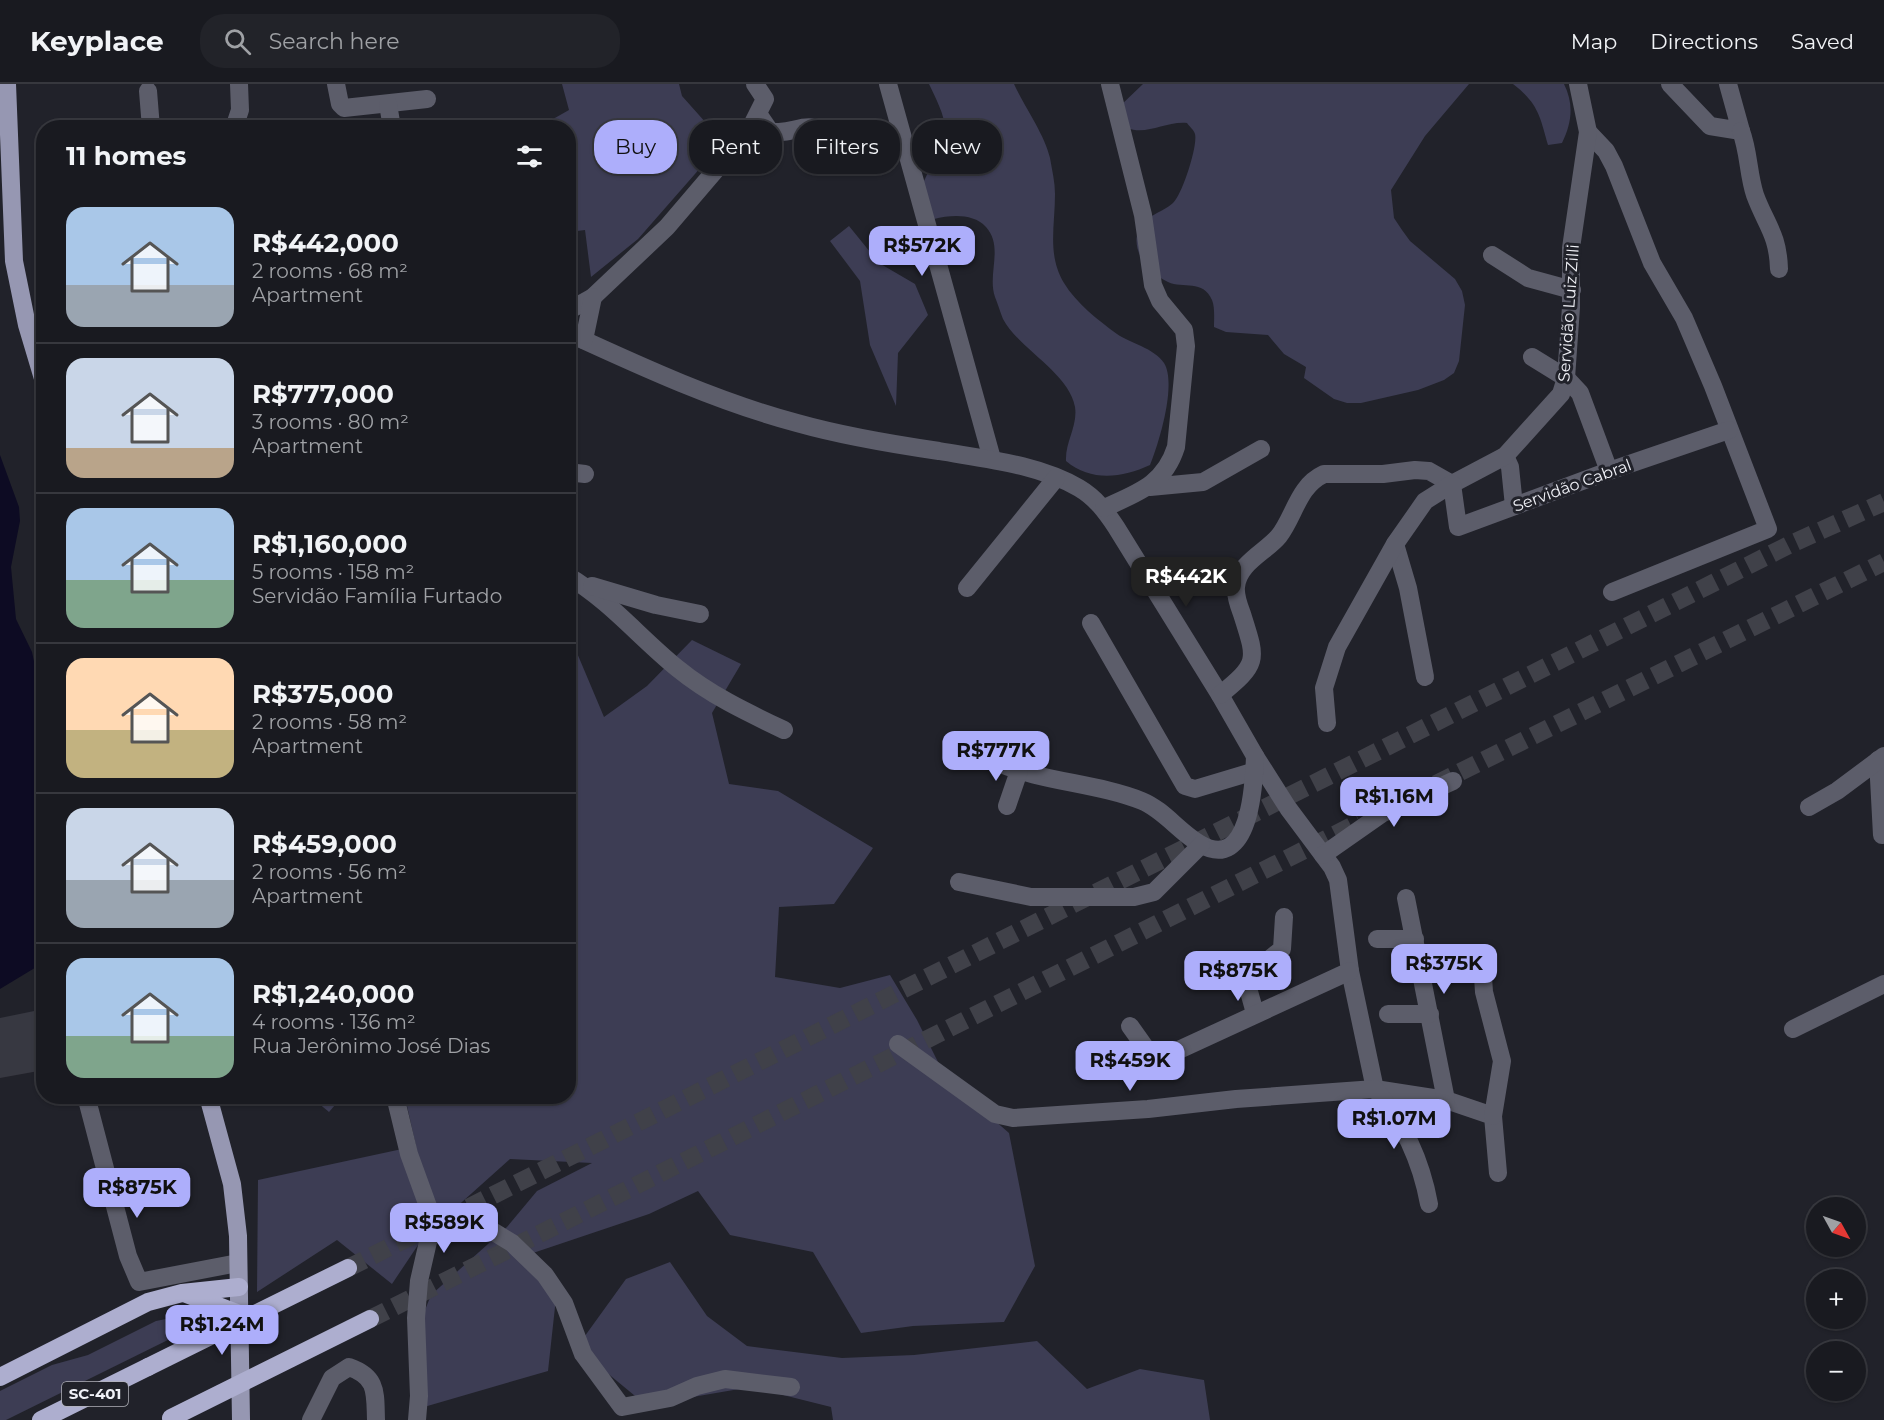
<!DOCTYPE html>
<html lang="en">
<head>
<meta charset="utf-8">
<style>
	body { margin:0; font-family:Montserrat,sans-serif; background:#222329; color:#f1f3f6; height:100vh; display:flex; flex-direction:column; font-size:22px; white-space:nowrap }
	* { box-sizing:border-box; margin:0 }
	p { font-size:20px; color:#9fa1a5 }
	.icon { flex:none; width:33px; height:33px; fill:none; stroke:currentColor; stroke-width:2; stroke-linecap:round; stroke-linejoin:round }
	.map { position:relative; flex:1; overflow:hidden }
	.side { position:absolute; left:36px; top:36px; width:540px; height:984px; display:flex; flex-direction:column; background:#191a20; border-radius:24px; box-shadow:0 2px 4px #0004,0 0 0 2px #37383e }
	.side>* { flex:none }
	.hud { position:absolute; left:594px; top:36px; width:570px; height:54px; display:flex; gap:12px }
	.needle { width:39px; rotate:130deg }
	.fabs { position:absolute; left:1806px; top:1113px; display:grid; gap:12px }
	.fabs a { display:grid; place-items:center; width:60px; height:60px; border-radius:50%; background:#191a20; box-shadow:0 2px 4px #0004,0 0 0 2px #37383e; font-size:30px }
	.price { position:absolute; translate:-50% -51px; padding:0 14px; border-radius:12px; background:#adaefb; color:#111; font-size:20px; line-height:39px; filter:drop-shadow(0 2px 3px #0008) }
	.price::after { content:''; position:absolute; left:50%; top:36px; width:18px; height:14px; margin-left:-9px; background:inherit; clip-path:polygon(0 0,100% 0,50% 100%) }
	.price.selected { background:#222; color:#fff }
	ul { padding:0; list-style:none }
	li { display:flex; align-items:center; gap:18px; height:150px; padding:0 30px }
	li+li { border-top:2px solid #37383e }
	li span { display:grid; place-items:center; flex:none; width:168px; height:120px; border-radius:18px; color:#555 }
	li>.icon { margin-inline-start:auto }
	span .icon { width:72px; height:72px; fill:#fffc; stroke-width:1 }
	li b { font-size:26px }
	h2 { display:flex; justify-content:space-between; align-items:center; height:72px; padding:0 30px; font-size:26px }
	.chip { padding:0 21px; border-radius:24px; background:#191a20; box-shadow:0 2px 4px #0004,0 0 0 2px #37383e; font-size:21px; line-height:54px }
	.chip.selected { background:#adaefb; color:#111 }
	header { display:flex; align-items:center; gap:36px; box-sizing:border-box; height:84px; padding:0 30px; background:#191a20; border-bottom:2px solid #37383e }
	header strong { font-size:28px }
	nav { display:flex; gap:33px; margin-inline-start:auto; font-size:21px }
	.search { width:420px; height:54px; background:#222329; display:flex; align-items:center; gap:15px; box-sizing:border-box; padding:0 21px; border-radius:24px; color:#9fa1a5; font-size:22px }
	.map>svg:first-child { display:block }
</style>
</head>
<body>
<header>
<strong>Keyplace</strong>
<div class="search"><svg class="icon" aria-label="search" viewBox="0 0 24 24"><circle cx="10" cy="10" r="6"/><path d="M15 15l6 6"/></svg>Search here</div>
<nav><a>Map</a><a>Directions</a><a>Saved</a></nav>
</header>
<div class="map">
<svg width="1884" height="1336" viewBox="0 0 1884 1336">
	<rect width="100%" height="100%" fill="#21222a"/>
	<!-- green -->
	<g fill="#3d3d54">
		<path d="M562,0H679L682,12L723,58L638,155L591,193L585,146L569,148L568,44L539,43L569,26Z"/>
		<path d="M929,0H1014C1024,22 1045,51 1050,74C1052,86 1055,98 1055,110C1055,142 1047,171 1064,199C1076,219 1099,237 1117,250C1130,259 1154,264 1164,279C1177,300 1159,359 1150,381C1122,394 1091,398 1066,377C1065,358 1078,342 1075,323C1069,289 1019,265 1003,235C1000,228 998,220 995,213C987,190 1004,163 986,143C973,129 951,131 934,135L919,107C924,98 945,53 945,45C945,31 935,13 929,0Z"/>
		<path d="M1143,0H1469L1425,52L1391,106L1394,134L1402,146L1410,157L1455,195L1462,207L1465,221L1459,277L1454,289L1444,296L1418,306L1361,319H1347L1334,315L1304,294L1306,283L1284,270L1268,251L1226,248L1214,243C1214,236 1215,223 1212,216C1203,195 1183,205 1168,198C1150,190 1131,169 1138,147C1143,132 1162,129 1173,119C1182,111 1198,62 1195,50C1194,46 1189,42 1187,39C1165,37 1147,52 1127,44L1119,23Z"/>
		<path d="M1513,0H1564C1574,20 1572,39 1562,59L1548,61C1540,32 1538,19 1513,0Z"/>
		<path d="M849,142L879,179L915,200L928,231L898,269L896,322L870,261L860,197L830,157Z"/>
		<path d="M569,550L604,633L647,602L692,556L741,580L712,629L729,700L778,707L873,764L834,820L779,823L775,893L840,904L890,891L917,936L946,994L1009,1049L1035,1182L1004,1238L913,1242L861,1249L813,1168L730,1151L698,1107L649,1130L533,1169L556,1214L548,1287L424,1323L425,1226L431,1211L507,1143L537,1107L592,1079L510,1075L424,1152L392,1200L337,1156L257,1208L258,1096L416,1062L405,1013L568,1012Z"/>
		<path d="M311,1013H342L329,1028Z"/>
		<path d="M670,1178L707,1232L747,1262L842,1274L914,1271L1037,1257L1087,1305L1140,1285L1204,1296L1210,1336H833L831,1323L751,1303L646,1321L606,1288L582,1256L626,1195Z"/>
		<path d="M166,1235L178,1251L6,1336H0V1307L52,1281L88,1271L156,1237Z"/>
	</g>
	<!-- water -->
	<path fill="#0d0b23" d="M0,371L19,423L20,437L11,483L16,535L32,568L43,619V879L0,905Z"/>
	<!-- building -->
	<path fill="#373841" d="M44,925V986L0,994V934Z"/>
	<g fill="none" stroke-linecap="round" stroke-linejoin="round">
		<!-- highway-tunnel -->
		<g stroke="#404149" stroke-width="18" stroke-dasharray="18 9" stroke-linecap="butt">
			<path d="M1436,700L1884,478"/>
			<path d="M348,1184L1791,460L1884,418"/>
			<path d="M370,1235L1360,738"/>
		</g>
		<!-- minor -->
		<g stroke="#5c5d6a" stroke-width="18">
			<path d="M336,0L340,20L344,24L427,15"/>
			<path d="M888,0L992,375"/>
			<path d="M1670,0L1710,42L1741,47L1728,0"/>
			<path d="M148,7L151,44"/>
			<path d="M388,20L392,44"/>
			<path d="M759,31L770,47C796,53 805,31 832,54"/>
			<path d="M234,44L240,26L239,0"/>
			<path d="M1741,47C1749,68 1748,90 1755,111C1766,141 1778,150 1779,185"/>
			<path d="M1588,48L1606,67L1614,82L1652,179L1684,234L1713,302L1768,445L1612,508"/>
			<path d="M1492,171L1528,194L1572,206"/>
			<path d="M568,227L593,213L667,143L749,47L765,15L755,0"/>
			<path d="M568,249C642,283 718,318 797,339C843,352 891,360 939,367C985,375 1038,380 1079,404C1096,414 1106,428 1116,443L1220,611L1255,672L1288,724L1332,783L1338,796L1350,887L1375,1005L1446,1016L1493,1032L1498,1089"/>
			<path d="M584,256L593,213"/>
			<path d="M1532,273L1566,294L1580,309L1609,387"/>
			<path d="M1505,372L1510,383L1514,422"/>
			<path d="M568,388L585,390"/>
			<path d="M1150,403L1203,398L1261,365"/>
			<path d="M1104,424C1137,409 1164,401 1176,363L1186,262L1184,246L1160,217L1153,201L1143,131L1110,0"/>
			<path d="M1395,460L1408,504L1425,593"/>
			<path d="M568,492C610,517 640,554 677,584C710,611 746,628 784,646"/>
			<path d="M592,502L656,521L700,530"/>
			<path d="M967,504L1056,394"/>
			<path d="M1091,539L1185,702L1195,705L1255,687"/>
			<path d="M1220,611C1259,579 1257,577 1242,530C1239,522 1235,512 1236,503C1238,479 1266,468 1279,452C1295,431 1298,402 1324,390H1383L1415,386L1429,387L1452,400L1505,372L1561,310L1566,294L1571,223V164L1588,48L1578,0"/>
			<path d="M1327,639L1324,604L1337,563L1395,460L1425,417L1452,400L1458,443L1609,387L1729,346"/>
			<path d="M1878,676L1882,751"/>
			<path d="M996,678C1042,698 1097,699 1142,717C1164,726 1179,748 1200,760C1250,789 1254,701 1255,672"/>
			<path d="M1007,722L1019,687"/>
			<path d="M1809,723L1837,707L1884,672"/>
			<path d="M1323,771L1383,729L1453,697"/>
			<path d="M959,798L1031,813H1134L1154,808L1201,761"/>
			<path d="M1406,814L1446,1016"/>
			<path d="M1377,855H1415"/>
			<path d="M1482,878L1484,908L1502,977L1493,1032"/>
			<path d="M1255,929L1246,897L1250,891L1282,865L1284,833"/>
			<path d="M1388,930H1430"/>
			<path d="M1130,942L1152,973L1157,976L1350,887"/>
			<path d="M1793,945L1884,900"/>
			<path d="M898,960L995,1030L1013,1034L1148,1025L1236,1015L1375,1005C1404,1039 1421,1076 1429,1120"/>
			<path d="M86,1012L128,1172L139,1198L238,1179"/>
			<path d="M395,1012L409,1070L433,1136L419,1197L416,1234L419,1312L417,1336"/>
			<path d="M431,1151L484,1146L494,1148L512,1159L545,1191L564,1219L583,1270L622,1323L670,1314L697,1302L725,1295L791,1303"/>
			<path d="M311,1336L332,1294L349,1283C378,1293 375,1309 376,1336"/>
		</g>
		<!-- major -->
		<g stroke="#9697b2" stroke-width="18">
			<path d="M7,0L14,177L27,241L44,298"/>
			<path d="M208,1012L232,1100L238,1152L241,1336"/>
		</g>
		<!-- highway -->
		<g stroke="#adaecf" stroke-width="18">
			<path d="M184,1209L239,1230"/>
			<path d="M0,1293L148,1218L182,1209L239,1203"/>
			<path d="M41,1336L148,1283"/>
		</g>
		<!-- highway-bridge -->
		<g stroke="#adaecf" stroke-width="18">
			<path d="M148,1283L348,1184"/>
			<path d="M171,1334L370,1235"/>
		</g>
	</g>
	<g text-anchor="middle" stroke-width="6" stroke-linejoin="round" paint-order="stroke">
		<!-- shield labels -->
		<rect fill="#21222a" stroke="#b2b3ba" stroke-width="1.5" x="62" y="1298" width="66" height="24" rx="4.5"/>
		<g font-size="15" font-weight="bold" fill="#f0f1f7">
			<text x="95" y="1315">SC-401</text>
		</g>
		<!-- street labels -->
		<g font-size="16" fill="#f0f1f7" stroke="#21222a">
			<text transform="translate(1568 229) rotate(-86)" y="6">Servidão Luiz Zilli</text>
			<text transform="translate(1572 401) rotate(-20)" y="6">Servidão Cabral</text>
		</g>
	</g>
</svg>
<div class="fabs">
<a><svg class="needle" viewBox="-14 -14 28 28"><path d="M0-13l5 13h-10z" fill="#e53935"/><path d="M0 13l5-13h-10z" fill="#9fa1a5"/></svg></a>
<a>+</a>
<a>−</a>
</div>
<b class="price" style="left:922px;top:193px">R$572K</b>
<b class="price selected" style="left:1186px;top:524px">R$442K</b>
<b class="price" style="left:996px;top:698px">R$777K</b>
<b class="price" style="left:1394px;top:744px">R$1.16M</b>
<b class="price" style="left:1444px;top:911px">R$375K</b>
<b class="price" style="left:1238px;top:918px">R$875K</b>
<b class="price" style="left:1130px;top:1008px">R$459K</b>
<b class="price" style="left:1394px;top:1066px">R$1.07M</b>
<b class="price" style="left:137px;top:1135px">R$875K</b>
<b class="price" style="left:444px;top:1170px">R$589K</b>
<b class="price" style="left:222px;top:1272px">R$1.24M</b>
<div class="hud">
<a class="chip selected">Buy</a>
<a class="chip">Rent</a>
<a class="chip">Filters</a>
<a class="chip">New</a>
</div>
<section class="side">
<h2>11 homes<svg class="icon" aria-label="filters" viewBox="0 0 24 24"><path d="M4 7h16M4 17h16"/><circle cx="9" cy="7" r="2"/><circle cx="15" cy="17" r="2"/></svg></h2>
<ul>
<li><span style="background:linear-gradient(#a9c7e8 65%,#9aa5b1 0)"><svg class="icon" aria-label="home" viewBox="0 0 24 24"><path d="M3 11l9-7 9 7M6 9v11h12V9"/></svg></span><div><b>R$442,000</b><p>2 rooms · 68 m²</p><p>Apartment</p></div></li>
<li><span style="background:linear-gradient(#c9d6e8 75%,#b9a48a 0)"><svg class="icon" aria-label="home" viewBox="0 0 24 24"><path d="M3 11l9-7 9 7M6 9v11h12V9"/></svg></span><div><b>R$777,000</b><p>3 rooms · 80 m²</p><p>Apartment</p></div></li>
<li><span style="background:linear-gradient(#a9c7e8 60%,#7fa58c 0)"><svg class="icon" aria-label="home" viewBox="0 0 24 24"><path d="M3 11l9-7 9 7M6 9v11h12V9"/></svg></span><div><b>R$1,160,000</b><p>5 rooms · 158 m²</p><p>Servidão Família Furtado</p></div></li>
<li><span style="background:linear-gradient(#ffd9b3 60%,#c2b280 0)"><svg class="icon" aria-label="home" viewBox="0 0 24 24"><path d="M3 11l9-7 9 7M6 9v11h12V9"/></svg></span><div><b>R$375,000</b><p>2 rooms · 58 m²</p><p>Apartment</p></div></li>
<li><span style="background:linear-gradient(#c9d6e8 60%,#9aa5b1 0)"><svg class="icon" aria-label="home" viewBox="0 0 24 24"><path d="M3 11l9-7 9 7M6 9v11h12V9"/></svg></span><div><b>R$459,000</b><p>2 rooms · 56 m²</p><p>Apartment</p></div></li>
<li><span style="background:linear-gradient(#a9c7e8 65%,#7fa58c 0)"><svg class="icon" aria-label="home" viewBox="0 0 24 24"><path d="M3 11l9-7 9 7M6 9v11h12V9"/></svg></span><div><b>R$1,240,000</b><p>4 rooms · 136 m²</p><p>Rua Jerônimo José Dias</p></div></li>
</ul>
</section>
</div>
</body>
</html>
